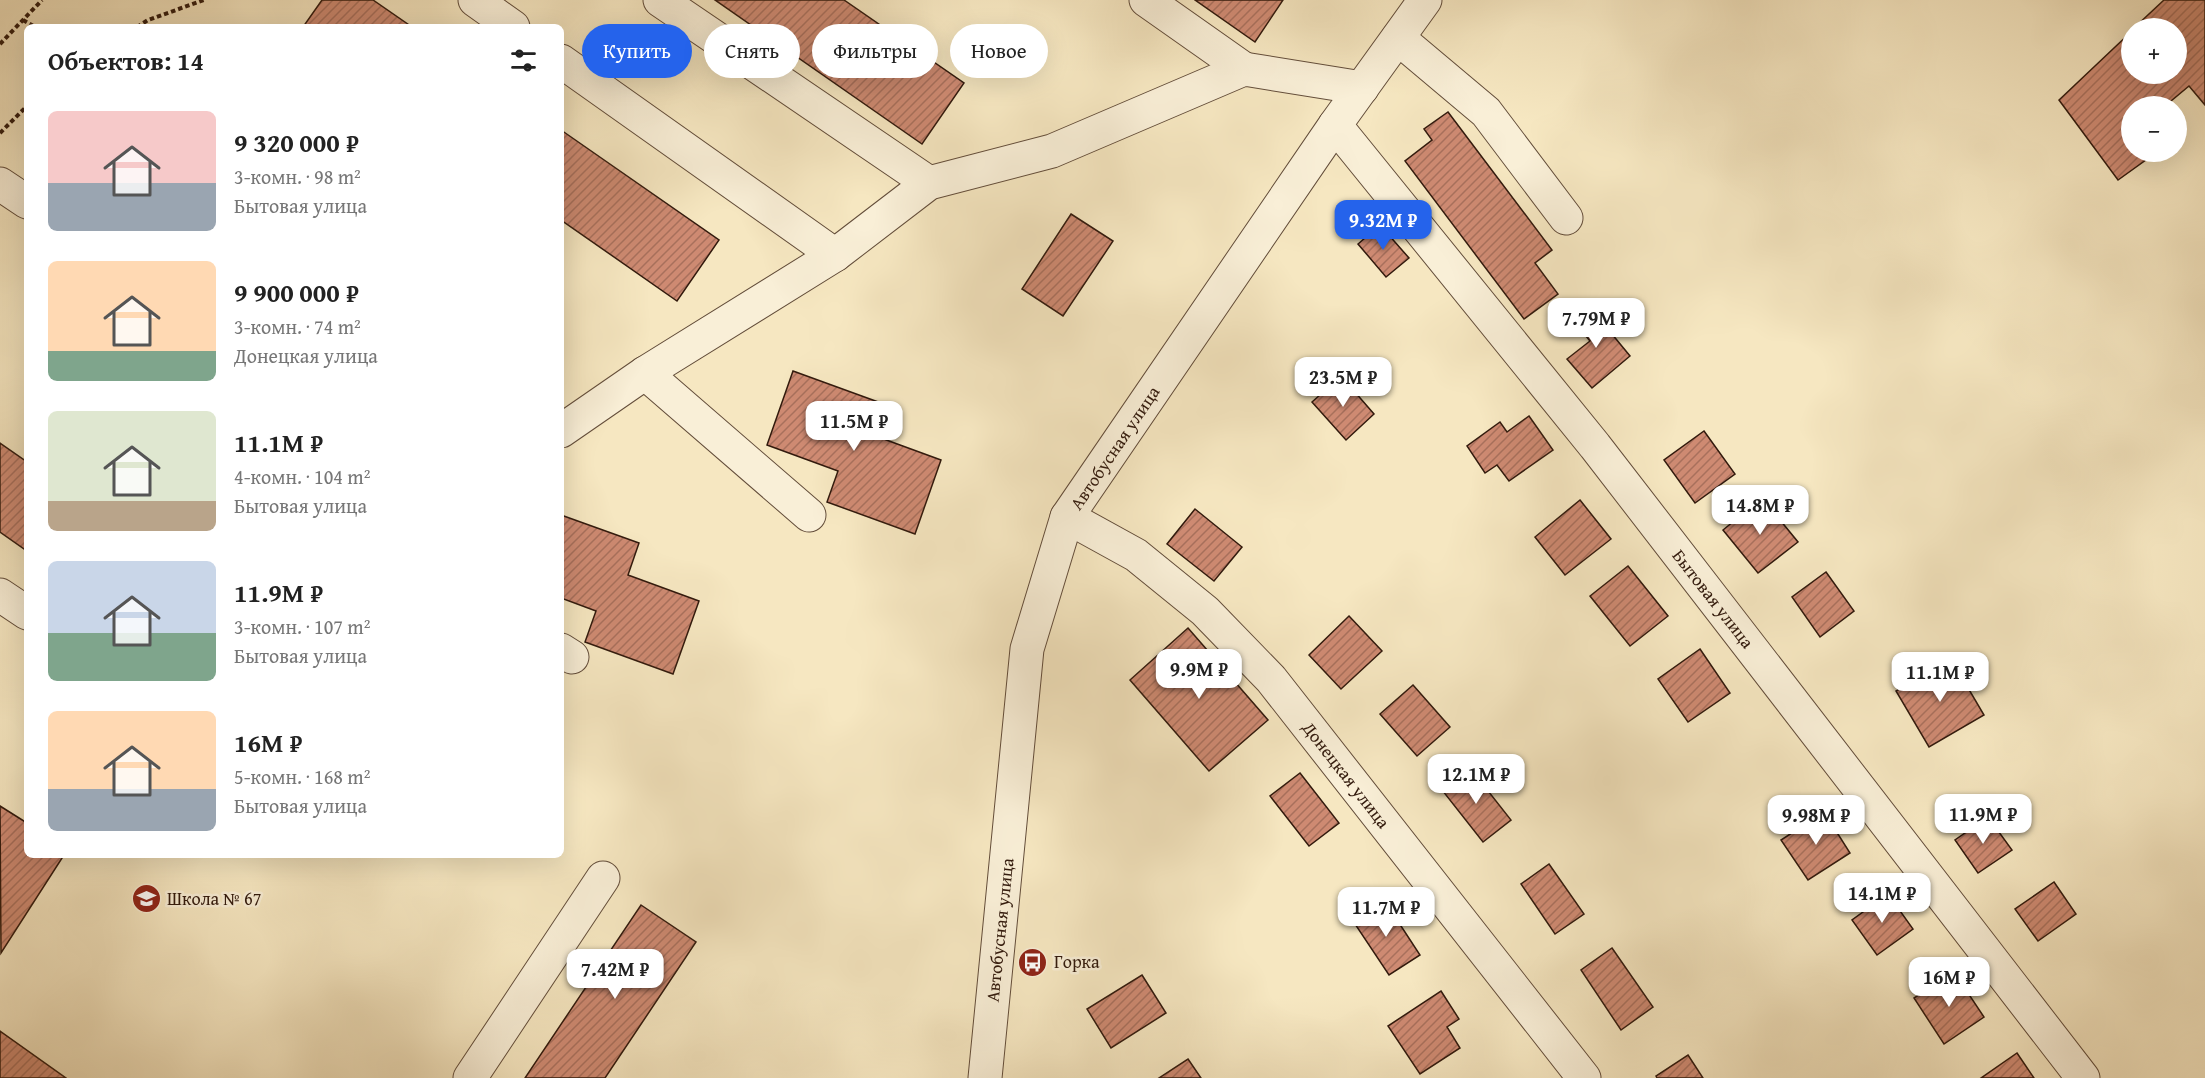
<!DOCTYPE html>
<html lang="ru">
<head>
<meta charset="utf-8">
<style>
	body { margin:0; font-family:"Gentium Book Plus",serif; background:#f6f6f6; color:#222; height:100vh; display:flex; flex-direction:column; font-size:22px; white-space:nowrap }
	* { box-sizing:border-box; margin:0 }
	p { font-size:20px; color:#767676 }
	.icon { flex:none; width:33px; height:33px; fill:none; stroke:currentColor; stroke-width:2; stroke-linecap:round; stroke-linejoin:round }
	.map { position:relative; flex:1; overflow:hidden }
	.sheet { position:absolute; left:24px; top:24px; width:540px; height:834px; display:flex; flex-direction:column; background:#fff; border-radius:9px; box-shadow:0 6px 24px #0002 }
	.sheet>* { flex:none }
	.banner { position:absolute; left:582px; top:24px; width:570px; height:54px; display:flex; gap:12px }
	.fabs { position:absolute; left:2121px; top:18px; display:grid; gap:12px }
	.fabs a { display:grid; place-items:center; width:66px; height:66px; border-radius:50%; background:#fff; box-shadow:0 6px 24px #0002; font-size:30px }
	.price { position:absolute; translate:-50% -51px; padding:0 14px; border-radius:12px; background:#fff; color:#222; font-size:20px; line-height:39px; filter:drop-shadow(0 2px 3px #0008) }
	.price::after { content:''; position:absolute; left:50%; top:36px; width:18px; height:14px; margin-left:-9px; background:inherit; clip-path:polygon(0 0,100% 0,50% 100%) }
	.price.on { background:#2563eb; color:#fff }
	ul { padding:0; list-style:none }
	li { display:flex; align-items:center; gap:18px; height:150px; padding:0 24px }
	li span { display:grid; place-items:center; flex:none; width:168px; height:120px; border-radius:9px; color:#555 }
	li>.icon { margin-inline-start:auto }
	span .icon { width:72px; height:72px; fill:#fffc; stroke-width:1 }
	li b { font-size:26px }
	h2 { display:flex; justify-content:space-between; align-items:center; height:72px; padding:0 24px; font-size:26px }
	.tag { padding:0 21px; border-radius:27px; background:#fff; box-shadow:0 6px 24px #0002; font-size:21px; line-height:54px }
	.tag.on { background:#2563eb; color:#fff }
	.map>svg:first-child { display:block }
</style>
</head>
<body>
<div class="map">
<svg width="2205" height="1078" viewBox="0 0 2205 1078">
	<defs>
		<pattern id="building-hatch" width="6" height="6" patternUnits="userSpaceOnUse" patternTransform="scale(1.5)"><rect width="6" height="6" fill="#ce8a72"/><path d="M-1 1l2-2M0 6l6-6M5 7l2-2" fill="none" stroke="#a8705c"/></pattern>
	</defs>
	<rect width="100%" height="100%" fill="#f6e7c1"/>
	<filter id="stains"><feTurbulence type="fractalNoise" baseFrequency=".00333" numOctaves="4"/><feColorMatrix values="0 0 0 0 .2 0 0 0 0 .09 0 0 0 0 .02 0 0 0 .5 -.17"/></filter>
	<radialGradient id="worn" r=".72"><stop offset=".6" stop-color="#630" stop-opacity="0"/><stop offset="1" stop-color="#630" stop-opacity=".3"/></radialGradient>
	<!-- building -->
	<g fill="url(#building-hatch)" stroke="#321a0d" stroke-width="1.5">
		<path d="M322,0H373L412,27H303Z"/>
		<path d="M715,0H844L964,83L922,144Z"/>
		<path d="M1195,0H1283L1255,42Z"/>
		<path d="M2164,0H2205V105L2189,86L2165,106H2132V152H2157L2118,180L2059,100L2132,31V74H2176V28H2134Z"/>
		<path d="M1448,112L1552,250L1535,263L1558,294L1524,319L1405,161L1432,140L1424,129Z"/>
		<path d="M561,130L719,240L677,301L561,220Z"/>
		<path d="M1071,214L1113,241L1063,316L1022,289Z"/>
		<path d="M1380,225L1409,258L1386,277L1358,244Z"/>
		<path d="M1588,305L1630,356L1592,388L1567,359L1590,341L1572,319Z"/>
		<path d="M793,371L881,403L870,434L941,460L915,534L827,502L838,471L767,445Z"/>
		<path d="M1341,376L1374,414L1346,440L1312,402Z"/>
		<path d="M1529,416L1553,450L1509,481L1497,465L1485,473L1467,446L1500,422L1507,432Z"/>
		<path d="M1704,431L1735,474L1695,503L1664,460Z"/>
		<path d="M0,443L27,462V551L0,532Z"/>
		<path d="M1762,498L1798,542L1758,573L1723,530Z"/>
		<path d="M1580,500L1611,539L1565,575L1535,537Z"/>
		<path d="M1195,509L1242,547L1214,581L1167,544Z"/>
		<path d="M561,515L639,543L628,575L699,601L673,674L585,642L596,611L561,598Z"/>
		<path d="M1628,566L1668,616L1630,646L1590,596Z"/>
		<path d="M1826,572L1854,611L1820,637L1792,597Z"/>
		<path d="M1349,616L1382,651L1341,689L1309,655Z"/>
		<path d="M1188,628L1268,720L1209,771L1130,680Z"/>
		<path d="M1700,649L1730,693L1688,722L1658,679Z"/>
		<path d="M1951,659L1984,715L1929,747L1896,691Z"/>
		<path d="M1413,685L1450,727L1417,756L1380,714Z"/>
		<path d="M1470,768L1511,820L1483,842L1442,790Z"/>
		<path d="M1300,773L1339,823L1309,846L1270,796Z"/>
		<path d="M0,806L27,823V855H64L1,953Z"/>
		<path d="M1824,812L1850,853L1808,880L1781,840Z"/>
		<path d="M1988,817L2012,850L1978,873L1955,840Z"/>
		<path d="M1549,864L1584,914L1555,934L1521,884Z"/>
		<path d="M2054,882L2076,914L2038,941L2015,909Z"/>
		<path d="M1888,894L1913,929L1877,955L1852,920Z"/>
		<path d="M1384,900L1420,955L1389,975L1353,921Z"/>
		<path d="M641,905L696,942L605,1078H525Z"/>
		<path d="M1612,948L1653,1007L1621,1030L1581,970Z"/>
		<path d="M1954,972L1984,1017L1944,1044L1914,998Z"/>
		<path d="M1142,975L1166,1013L1111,1048L1087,1009Z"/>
		<path d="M1441,991L1459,1019L1447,1027L1460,1048L1420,1074L1388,1026Z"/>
		<path d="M0,1031L66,1078H0Z"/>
		<path d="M2017,1053L2034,1078H1981Z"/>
		<path d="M1688,1055L1703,1078H1657L1656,1076Z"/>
		<path d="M1188,1059L1201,1078H1159Z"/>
	</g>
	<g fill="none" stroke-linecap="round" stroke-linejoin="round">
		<defs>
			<g id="minor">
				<path d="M475,0L513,27"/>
				<path d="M660,0L929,183"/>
				<path d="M1146,0L1244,69"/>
				<path d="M1398,38L1486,112L1566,218"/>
				<path d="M561,61L835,255"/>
				<path d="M1335,125L1595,446L2083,1078"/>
				<path d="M0,184L27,202"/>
				<path d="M645,373L809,515"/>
				<path d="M561,431L645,373L835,255L929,183L1052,151L1244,69L1362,88"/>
				<path d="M1067,517L1136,555L1205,611L1271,679L1584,1078"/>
				<path d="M0,595L27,613"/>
				<path d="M561,650L572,657"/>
				<path d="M470,1078L603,878"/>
				<path d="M985,1078L1027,649L1067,517L1335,125L1425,0"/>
			</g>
		</defs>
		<!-- minor casing -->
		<use href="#minor" stroke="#634d3a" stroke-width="35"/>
		<!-- path -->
		<g stroke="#321a0d" stroke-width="4" stroke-dasharray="4.5 3" stroke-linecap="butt">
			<path d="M23,20L35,27"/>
			<path d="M137,27L148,20L204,0"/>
			<path d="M0,44L42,0"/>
			<path d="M0,133L27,106"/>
		</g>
		<!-- minor -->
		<use href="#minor" stroke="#f9efd7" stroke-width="33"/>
	</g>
	<!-- icons -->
	<defs>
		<symbol id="school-disc" viewBox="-11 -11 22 22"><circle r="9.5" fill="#8f2418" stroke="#f9efd7"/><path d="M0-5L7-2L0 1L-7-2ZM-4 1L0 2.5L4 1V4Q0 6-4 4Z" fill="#fff"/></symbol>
		<symbol id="bus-disc" viewBox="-11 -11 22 22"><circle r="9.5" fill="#8f2418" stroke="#f9efd7"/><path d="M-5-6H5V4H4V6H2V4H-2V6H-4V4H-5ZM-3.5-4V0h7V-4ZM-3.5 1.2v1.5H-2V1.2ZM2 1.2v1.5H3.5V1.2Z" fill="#fff"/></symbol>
	</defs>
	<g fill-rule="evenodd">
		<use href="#school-disc" x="130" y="882" width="33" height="33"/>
		<use href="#bus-disc" x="1016" y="946" width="33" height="33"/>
	</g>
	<g text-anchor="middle" stroke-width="5" stroke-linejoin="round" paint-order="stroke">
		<!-- street labels -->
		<g font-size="18" fill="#321a0d" stroke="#f9efd7">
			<text transform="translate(1115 448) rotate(-56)" y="6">Автобусная улица</text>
			<text transform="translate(1713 599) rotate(52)" y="6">Бытовая улица</text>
			<text transform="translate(1346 775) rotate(52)" y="6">Донецкая улица</text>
			<text transform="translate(1000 930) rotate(-84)" y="6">Автобусная улица</text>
		</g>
		<!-- poi labels -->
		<g font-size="18" fill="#321a0d" stroke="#f9efd7" text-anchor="start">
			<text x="167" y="905">Школа № 67</text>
			<text x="1054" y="968">Горка</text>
		</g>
	</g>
	<rect width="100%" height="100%" filter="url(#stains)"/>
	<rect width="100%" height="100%" fill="url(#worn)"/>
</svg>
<div class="fabs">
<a>+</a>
<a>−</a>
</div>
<b class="price on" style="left:1383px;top:251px">9.32M ₽</b>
<b class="price" style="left:1596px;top:349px">7.79M ₽</b>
<b class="price" style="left:1343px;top:408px">23.5M ₽</b>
<b class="price" style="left:854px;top:452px">11.5M ₽</b>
<b class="price" style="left:1760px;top:536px">14.8M ₽</b>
<b class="price" style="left:1199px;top:700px">9.9M ₽</b>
<b class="price" style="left:1940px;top:703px">11.1M ₽</b>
<b class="price" style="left:1476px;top:805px">12.1M ₽</b>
<b class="price" style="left:1983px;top:845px">11.9M ₽</b>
<b class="price" style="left:1816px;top:846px">9.98M ₽</b>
<b class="price" style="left:1882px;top:924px">14.1M ₽</b>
<b class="price" style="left:1386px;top:938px">11.7M ₽</b>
<b class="price" style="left:615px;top:1000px">7.42M ₽</b>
<b class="price" style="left:1949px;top:1008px">16M ₽</b>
<div class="banner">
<a class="tag on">Купить</a>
<a class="tag">Снять</a>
<a class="tag">Фильтры</a>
<a class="tag">Новое</a>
</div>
<section class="sheet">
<h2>Объектов: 14<svg class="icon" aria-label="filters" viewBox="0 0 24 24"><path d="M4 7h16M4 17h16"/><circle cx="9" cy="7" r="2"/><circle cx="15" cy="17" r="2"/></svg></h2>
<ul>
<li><span style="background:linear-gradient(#f6c9c9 60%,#9aa5b1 0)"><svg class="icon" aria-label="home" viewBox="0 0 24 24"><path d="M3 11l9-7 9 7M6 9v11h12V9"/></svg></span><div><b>9 320 000 ₽</b><p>3-комн. · 98 m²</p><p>Бытовая улица</p></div></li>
<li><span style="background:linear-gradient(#ffd9b3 75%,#7fa58c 0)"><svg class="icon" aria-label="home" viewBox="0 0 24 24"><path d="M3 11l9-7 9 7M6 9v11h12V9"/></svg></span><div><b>9 900 000 ₽</b><p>3-комн. · 74 m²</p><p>Донецкая улица</p></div></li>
<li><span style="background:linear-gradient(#dfe7d0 75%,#b9a48a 0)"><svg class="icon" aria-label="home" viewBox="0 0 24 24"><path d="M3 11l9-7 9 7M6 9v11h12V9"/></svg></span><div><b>11.1M ₽</b><p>4-комн. · 104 m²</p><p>Бытовая улица</p></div></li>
<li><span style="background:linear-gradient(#c9d6e8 60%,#7fa58c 0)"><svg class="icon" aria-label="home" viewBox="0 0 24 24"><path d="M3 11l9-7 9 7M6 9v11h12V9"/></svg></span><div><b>11.9M ₽</b><p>3-комн. · 107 m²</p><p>Бытовая улица</p></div></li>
<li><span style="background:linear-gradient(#ffd9b3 65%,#9aa5b1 0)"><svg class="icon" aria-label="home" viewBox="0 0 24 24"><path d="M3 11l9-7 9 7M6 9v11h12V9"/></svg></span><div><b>16M ₽</b><p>5-комн. · 168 m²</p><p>Бытовая улица</p></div></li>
</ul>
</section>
</div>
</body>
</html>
